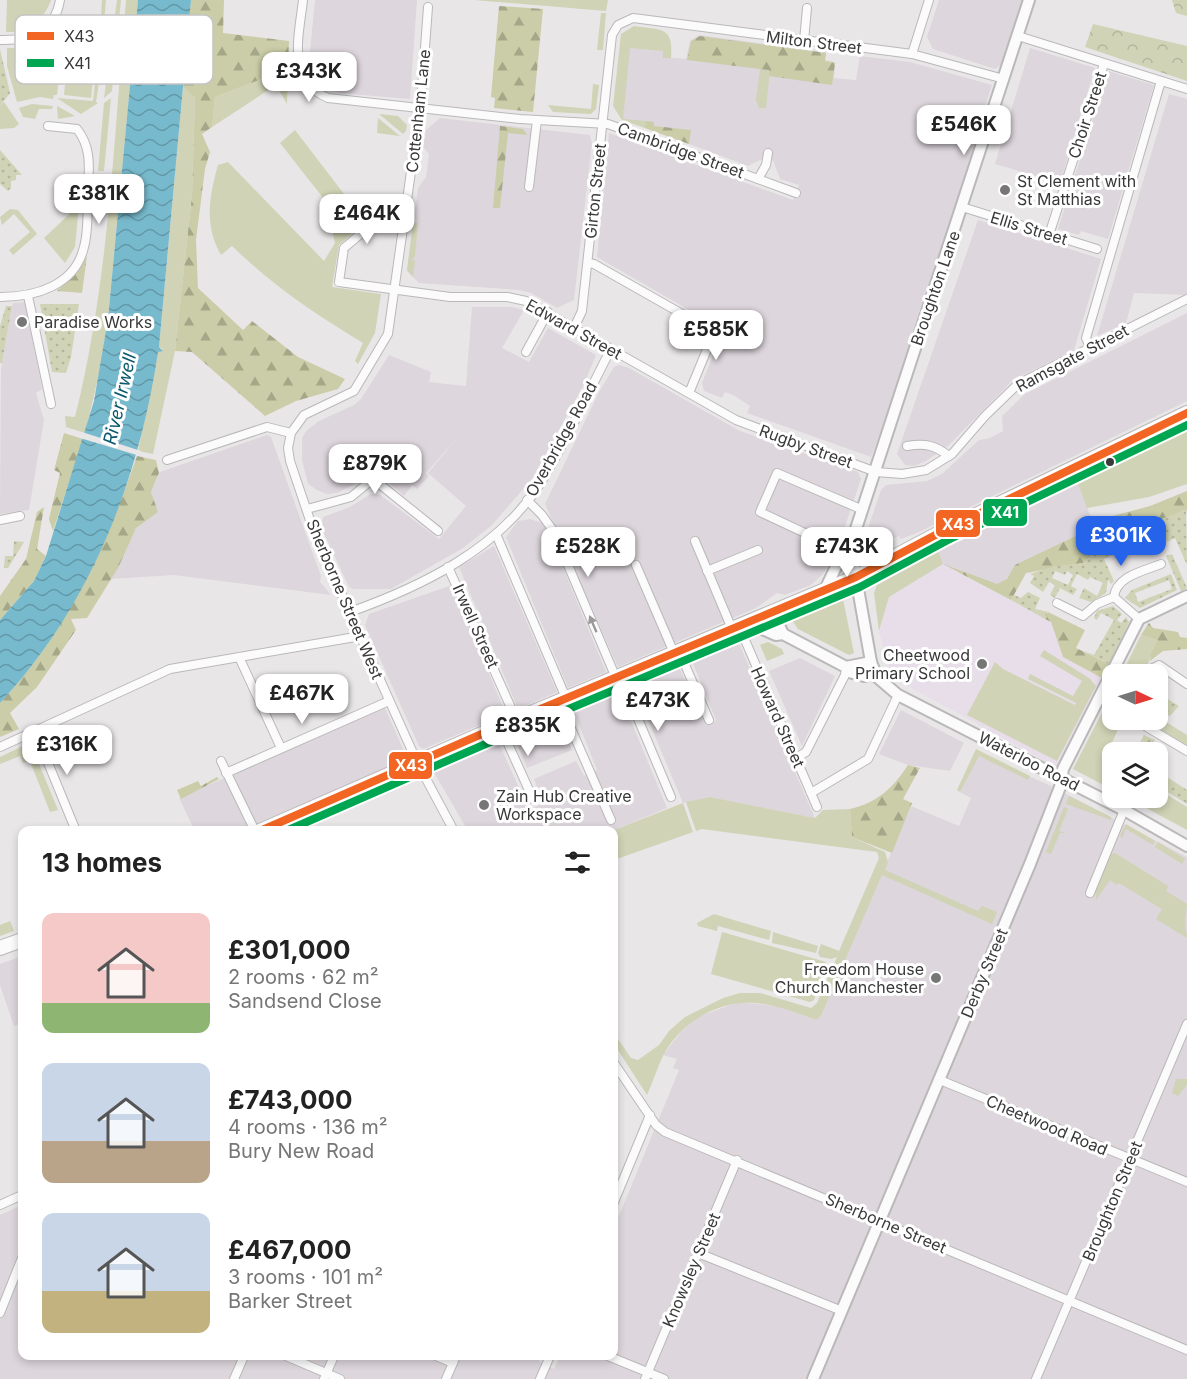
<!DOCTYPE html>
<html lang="en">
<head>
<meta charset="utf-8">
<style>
	body { margin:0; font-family:Inter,sans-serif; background:#f2f2f2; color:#222; height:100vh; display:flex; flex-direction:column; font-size:22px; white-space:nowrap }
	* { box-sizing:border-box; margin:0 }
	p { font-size:20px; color:#767676 }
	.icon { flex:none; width:33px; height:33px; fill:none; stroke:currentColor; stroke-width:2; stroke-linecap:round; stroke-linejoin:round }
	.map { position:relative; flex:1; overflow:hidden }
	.details { position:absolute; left:18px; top:826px; width:600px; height:534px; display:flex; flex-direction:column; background:#fff; border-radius:12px; box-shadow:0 3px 9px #0003 }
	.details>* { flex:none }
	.needle { width:39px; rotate:94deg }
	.fabs { position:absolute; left:1102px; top:664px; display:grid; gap:12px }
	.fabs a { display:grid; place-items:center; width:66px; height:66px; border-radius:12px; background:#fff; box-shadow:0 3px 9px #0003; font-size:30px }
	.price { position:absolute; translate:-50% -51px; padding:0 14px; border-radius:12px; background:#fff; color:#222; font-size:20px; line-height:39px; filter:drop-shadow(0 2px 3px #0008) }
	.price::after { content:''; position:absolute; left:50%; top:36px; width:18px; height:14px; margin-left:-9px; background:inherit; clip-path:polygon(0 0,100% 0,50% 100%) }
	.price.on { background:#2563eb; color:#fff }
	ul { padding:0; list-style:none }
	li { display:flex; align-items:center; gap:18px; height:150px; padding:0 24px }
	li span { display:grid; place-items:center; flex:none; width:168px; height:120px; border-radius:12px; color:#555 }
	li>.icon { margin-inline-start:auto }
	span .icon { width:72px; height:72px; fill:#fffc; stroke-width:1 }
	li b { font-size:26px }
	h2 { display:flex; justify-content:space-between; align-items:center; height:72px; padding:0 24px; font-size:26px }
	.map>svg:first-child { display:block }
</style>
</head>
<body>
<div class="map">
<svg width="1187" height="1379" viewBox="0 0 1187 1379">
	<defs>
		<pattern id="forest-firs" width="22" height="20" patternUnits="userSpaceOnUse" patternTransform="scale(1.5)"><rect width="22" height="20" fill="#cacda7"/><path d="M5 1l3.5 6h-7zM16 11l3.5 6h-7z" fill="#a5a789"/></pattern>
		<pattern id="park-crowns" width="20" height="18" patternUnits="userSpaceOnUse" patternTransform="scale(1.5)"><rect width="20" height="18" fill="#d0d3b5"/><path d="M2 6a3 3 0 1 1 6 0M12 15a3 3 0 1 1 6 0" fill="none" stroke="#b3b69c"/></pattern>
		<pattern id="garden-dots" width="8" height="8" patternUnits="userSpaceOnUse" patternTransform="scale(1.5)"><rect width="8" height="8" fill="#d0d3b5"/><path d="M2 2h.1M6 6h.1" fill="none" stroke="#b3b69c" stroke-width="1.8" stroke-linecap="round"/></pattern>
		<pattern id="water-waves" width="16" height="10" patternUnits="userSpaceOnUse" patternTransform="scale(1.5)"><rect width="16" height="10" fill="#78bacd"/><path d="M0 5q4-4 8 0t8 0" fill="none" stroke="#6398a7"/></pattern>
	</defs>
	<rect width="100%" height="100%" fill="#e9e6e8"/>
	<!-- built -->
	<g fill="#ddd6dc">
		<path d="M315,0H417L410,99L338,93L318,82L309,63Z"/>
		<path d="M939,0H1025L1005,62L995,69L933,49L927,37Z"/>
		<path d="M699,35L826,52L825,60L835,62L834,78L856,80L860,56L910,62L992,85L976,134L980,141L915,340L871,457L747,413L750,406L735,396L725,392L722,398L704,391L702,383L727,319L717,316L703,318L597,257L609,133L793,200L799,185L780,179L773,160H760L748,166L622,119L629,47L664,50V57L686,59L690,41Z"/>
		<path d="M1030,48L1095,68L1060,183L995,164Z"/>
		<path d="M1108,71L1154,85L1108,239L1081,231L1079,235L1058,229Z"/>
		<path d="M1169,94L1187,99V295L1134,293L1126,323L1097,336Z"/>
		<path d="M440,118L590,135L592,143L574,300L557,308L531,293L519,290L419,283L407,271L418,188L426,177L429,154L423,147L426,130Z"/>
		<path d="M978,220L1101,259L1074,350L1013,380L948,446L926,461L914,466L905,465L897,454Z"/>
		<path d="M25,302L42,389L36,393L44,420L29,510L0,514L1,369L12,306L13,303Z"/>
		<path d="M472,307H512L524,310L502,348L529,362L548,328L596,355L583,386L532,479L491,526L463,548L391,589H353L349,587L321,527L323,517L350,507L371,494H379L439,539L466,506L428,473L458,437L426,473L429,476L417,489L412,485L404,496L380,475L372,473L364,474L353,485L337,493L327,494L317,490L308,484L302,460V438L307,430L319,421L354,405L361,399L389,355L431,372L429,382L466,386Z"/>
		<path d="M1187,313V401L917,533L901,539L899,536L867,549V531L881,490L886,485L927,481L942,474L979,440L990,438L1003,431L1002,416L1025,394Z"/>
		<path d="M619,365L629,368L740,431L858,472L861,479L836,553L823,574L811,585L785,595L777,593L756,608L618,667L545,504L599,392L614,367Z"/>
		<path d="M267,435L271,437L321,576L320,582L331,595L174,575L111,579L136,528L157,512L151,492L160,472Z"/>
		<path d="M1077,481L1096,531L1026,573L1011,600L943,564L937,550Z"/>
		<path d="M530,519L542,523L554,546L606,672L568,688L506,537L518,521Z"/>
		<path d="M494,546L557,692L518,709L459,567Z"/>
		<path d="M452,585L506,714L423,749L419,746L365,625L369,614Z"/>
		<path d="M739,643L752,674L815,818L710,797L683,803L633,684L678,665L706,725L716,720L692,661Z"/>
		<path d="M800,658L835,676L802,746L769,671Z"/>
		<path d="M619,692L667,808L612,831H468L432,769L498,741L529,810L543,803L534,779L576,761L584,776L597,770L574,712Z"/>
		<path d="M385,708L407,758L247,831H195L179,798Z"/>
		<path d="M901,710L964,743L950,771L908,765L879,754Z"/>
		<path d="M559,718L572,750L527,768L514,738Z"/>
		<path d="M979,754L1049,785L1187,857V1379H0V1215L22,1205V1356H535L541,1363L554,1369L560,1356H614V1228L679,1070L673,1068L677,1059L663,1055L681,1032L698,1017L738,1002L777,1006L816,1020L821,1016L911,806L959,826L971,798L960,792Z"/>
		<path d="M22,956V1023L14,1026L0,985V964Z"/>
	</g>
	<!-- education -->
	<path fill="#e7deea" d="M943,564L1051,622L1063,657L1102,678L1058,768L904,684L890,670L879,632L889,597Z"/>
	<!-- grass -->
	<g fill="#d0d3b5">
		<path d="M7,0H51C43,21 30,33 6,32Z"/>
		<path d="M102,0H106L103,34L64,31L57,95H54L53,99L40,97L17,102L7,66V48C32,49 47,38 60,18L61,27H69L70,19L91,20L92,16H101Z"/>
		<path d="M117,0H121L112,91L104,98Z"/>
		<path d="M126,0H138L108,319L100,370L85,433L66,427L65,416L75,417C109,281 114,138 126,0Z"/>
		<path d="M474,0H608L606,11Z"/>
		<path d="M601,13H606L603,50H597Z"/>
		<path d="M634,26C661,30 674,26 671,58H663V51L630,48L623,119L646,121L645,128L622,120L613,106L621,34Z"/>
		<path d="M70,35L97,38L91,98L64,95Z"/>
		<path d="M100,35L108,36L104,76H100L96,102L98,103L81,114L57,98L93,101Z"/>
		<path d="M288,69L287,104L276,85L212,127L215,97Z"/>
		<path d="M760,69L770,70L766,108H759L756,100Z"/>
		<path d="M593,84L599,85L596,109L591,114L553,112L548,105L591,109Z"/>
		<path d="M183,87L195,96L192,195L175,351L153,454L138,451L158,352L163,349L159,347Z"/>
		<path d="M111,98L104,171H98L104,103Z"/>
		<path d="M4,102L19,124L14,128L0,129V106Z"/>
		<path d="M32,104L53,106L52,109H39L35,119L23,117L19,108Z"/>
		<path d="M57,106L75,116L58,119Z"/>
		<path d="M379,114L398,116L407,125L406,131L403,134Z"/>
		<path d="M378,118L400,136L377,133Z"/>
		<path d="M295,130L357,211L371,200L380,209L339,245L332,287L381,294L375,333L358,364L355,361L363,343C315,314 272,285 232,246L221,255C204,225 209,197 218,165L228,162L324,261L335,243L333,234L342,222L280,143Z"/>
		<path d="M79,205L75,247L65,263L44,238Z"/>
		<path d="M10,209L18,210L37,234L13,255L9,250L30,232L14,214L2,225L0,217Z"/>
		<path d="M413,223H418L415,256L412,260L415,261L413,277L407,270Z"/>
		<path d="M1187,426V484L1149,497L1087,508L1078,484L1082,477Z"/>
		<path d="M938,551L943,564L889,597L879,631L874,593L877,585Z"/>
		<path d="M843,599L854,653L849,655L798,629L792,620Z"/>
		<path d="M1141,635L1159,640C1152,651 1149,663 1143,675H1121Z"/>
		<path d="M768,642L782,649L784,654L767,661L760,645Z"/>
		<path d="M1044,650L1089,678L1096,686L1057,761L967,715L995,662L1003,669L1075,705L1076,703L1028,679L1030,674L1073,696L1082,681L1040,656Z"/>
		<path d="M1113,691V720H1122L1104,761L1113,766V790L1073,769Z"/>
		<path d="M1158,717L1187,735V747L1144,720H1158Z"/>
		<path d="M25,745L32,747L58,810L50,812L30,761L23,763L20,756L0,764V757Z"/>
		<path d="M976,749L1030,776L1028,780L979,756L960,792L957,790Z"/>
		<path d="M1158,789L1187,807V830L1128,798H1158Z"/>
		<path d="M1069,796L1111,817V820L1066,804Z"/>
		<path d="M710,797L815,818L823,810L850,809L852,837L885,852L888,862L885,870L978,911L982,906L997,912L992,924L882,875L821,1016L816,1020C796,1013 775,1004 754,1003C718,1000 679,1024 663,1056C657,1068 653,1082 647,1095L614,1044V1033L631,1058L638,1060L659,1045L669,1031L685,1017L723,998L740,993H760L811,1008L817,1003L837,957L831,959L820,957L818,953L821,944L839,951L879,858L877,852L702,829L696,831L686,802Z"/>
		<path d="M683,803L693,832L614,860L612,831Z"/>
		<path d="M1064,807L1068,809L1059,831L1066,833H1060L1051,854L1046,852Z"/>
		<path d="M1126,824L1155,841L1153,845L1126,829L1122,838L1120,836Z"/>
		<path d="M1158,842L1185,859L1182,864L1155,847Z"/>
		<path d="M1115,853L1168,886L1166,891L1187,904L1185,922L1187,938L1156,919L1162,909L1119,883L1117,885L1110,880L1096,900V891L1109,855Z"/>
		<path d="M714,914L771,931L769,940L718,926L717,931L698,926L697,923Z"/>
		<path d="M10,921L14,931L0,936V925Z"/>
		<path d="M722,932L826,962L814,1000L810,1002L711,974Z"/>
		<path d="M773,932L818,946L816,953L772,943Z"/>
		<path d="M1176,1079H1187V1085L1178,1096L1172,1093Z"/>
	</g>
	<!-- forest -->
	<g fill="url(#forest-firs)">
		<path d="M191,0H224L223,33L289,41L288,69L215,97L212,127L202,134L210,152L205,169L196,240L198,288L243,330L252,321L298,357L345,379L338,389L296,401L265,416L192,352L175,351L192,195L195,97L183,87Z"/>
		<path d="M499,6L543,9L533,112L494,108L495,98L491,97Z"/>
		<path d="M700,36L826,53L825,61L835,63L832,85L769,76V70L687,60L691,41Z"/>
		<path d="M646,121L654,122V126L691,130L689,144L645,128Z"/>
		<path d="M500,126L523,129L527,135L508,133L500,208H493Z"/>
		<path d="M87,256L82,293L57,291L77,273Z"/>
		<path d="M64,433L83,439L53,531L49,519L60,473L54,470Z"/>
		<path d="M137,456L156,460L159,473L151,492L158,512L136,528L118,568L87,618L71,619L76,630L37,687L10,713L19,729L0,737V703C68,631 105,548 137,456Z"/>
		<path d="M1187,491V511L1119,536L1121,539L1095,550L1096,552L1083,563L1026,573L1011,600L943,564L997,584L1007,579L1015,565L1082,533L1080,527L1094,521L1150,506Z"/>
		<path d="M44,507L37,549L46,556L34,581L0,620V596L26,559L37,512Z"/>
		<path d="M1048,612L1085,630L1076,648L1109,664L1102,678L1063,657L1051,622L1045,619Z"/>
		<path d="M1149,623L1153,628L1178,632L1180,637L1187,638V649L1163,651L1150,661L1151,654L1158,640L1141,635Z"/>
		<path d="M908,765L920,768L903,799L912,803L892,853L852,837L850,809C877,803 893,788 908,765Z"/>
		<path d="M217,777L219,779L181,799L177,790L198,781L201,786Z"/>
	</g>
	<!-- park -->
	<g fill="url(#park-crowns)">
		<path d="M1172,0H1187V16L1176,13Z"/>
		<path d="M1093,24L1187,46V81L1085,47Z"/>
	</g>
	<!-- garden -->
	<g fill="url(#garden-dots)" fill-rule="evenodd">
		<path d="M0,49L10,93L0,106Z"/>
		<path d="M0,150L22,175H16V180L11,181V188L8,191L0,184Z"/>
		<path d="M40,304H79L71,357L66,373L52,372Z"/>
		<path d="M6,306H12L2,363H0V326Z"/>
		<path d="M1186,509L1187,565L1175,538L1167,542L1164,535L1159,536L1151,531L1140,540L1129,543L1125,550L1104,559L1114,581L1111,584L1108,579L1106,593L1091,602L1079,598L1084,588L1097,596L1103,583L1090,577L1088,580L1077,574L1071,586L1077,589L1073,595L1060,588L1055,598L1050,595L1055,585L1049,582L1043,592L1030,583L1034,576L1030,574L1055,566L1083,563L1096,552L1095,550L1120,540L1119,536ZM1055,571L1065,575L1067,571L1073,575L1068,585L1052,578Z"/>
		<path d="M14,541L24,542L8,568H4L5,556H13Z"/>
		<path d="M1172,554L1187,588L1181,591L1166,556Z"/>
		<path d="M1171,574L1177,590L1140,608L1125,598L1132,590ZM1169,580L1172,589L1138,602L1135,593Z"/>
		<path d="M1028,592L1040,598L1035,609L1048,612L1045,619L1011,600L1014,595L1021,598Z"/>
		<path d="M1113,606L1122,614L1117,620L1121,623L1126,617L1129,622L1109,664L1083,651L1094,655L1114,620L1101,613L1097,620L1094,618L1097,611Z"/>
		<path d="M1166,698L1179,706L1170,716L1160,711Z"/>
		<path d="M1144,735L1155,740L1150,753L1137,748Z"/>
		<path d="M1167,777L1187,790V804L1161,788Z"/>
	</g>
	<!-- water -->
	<path fill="url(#water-waves)" d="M138,0H191L159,347L163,351L158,352C139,480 90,607 0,703V620L34,581L46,556L94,401L108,319Z"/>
	<!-- pier -->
	<path fill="#e9e6e8" d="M82,432L141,451L140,456L80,438Z"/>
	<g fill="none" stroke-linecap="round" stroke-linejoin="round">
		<defs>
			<g id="street">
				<path d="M303,0C299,36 286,80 328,98L520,119L608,124L796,193"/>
				<path d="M428,7L421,101L388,334L354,391L304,415L291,433L288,448L290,461L315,535L417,762L454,831"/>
				<path d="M1018,36L1187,89"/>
				<path d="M0,40C29,41 55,32 60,0"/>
				<path d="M804,41L807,8"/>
				<path d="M912,54L929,0"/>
				<path d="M758,179L766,165L768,153"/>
				<path d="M529,187L537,120"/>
				<path d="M962,207L1097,249"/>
				<path d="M405,215L388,213L382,216L344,248L339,282L450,297H507L526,301L736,420L876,472L902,474L926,470L952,454L985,416L1018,384L1187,299"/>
				<path d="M1049,235L1104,64"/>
				<path d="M588,263L594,264L714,332"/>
				<path d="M28,296L51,404"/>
				<path d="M0,297C35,297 75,286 84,247C89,229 87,209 88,191C89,168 92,148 77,129L48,126"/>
				<path d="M574,328L582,311L612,35L618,25L633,18L912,54L1004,79"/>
				<path d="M1090,347L1086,338L1161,81"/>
				<path d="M526,352L548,312"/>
				<path d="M689,393L720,318"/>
				<path d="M907,446C926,443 934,445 949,456"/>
				<path d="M167,460L267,427L291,433"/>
				<path d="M527,500L542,515L554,532L616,678"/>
				<path d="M307,509L351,497L368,483L377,482L438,531"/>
				<path d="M0,520L20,516"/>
				<path d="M496,534L566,698"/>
				<path d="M695,541L732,629"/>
				<path d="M851,549L837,548L760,512L777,473L863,510"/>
				<path d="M636,565L674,653"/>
				<path d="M448,567L516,719"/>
				<path d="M707,571L758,550"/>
				<path d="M1114,597C1116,576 1144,571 1161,564"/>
				<path d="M1114,597L1139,619"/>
				<path d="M1057,603L1083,616L1097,604L1114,597"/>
				<path d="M350,612C420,587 495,551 538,487C566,444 587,394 611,349"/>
				<path d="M739,626L817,807"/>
				<path d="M679,651L709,720"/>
				<path d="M239,657L281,748"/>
				<path d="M1149,675L1153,668L1159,665L1187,684"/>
				<path d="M620,676L671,797"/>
				<path d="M559,701L611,820"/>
				<path d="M1135,720L1187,751"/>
				<path d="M500,726L533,799"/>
				<path d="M35,731L76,831"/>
				<path d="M0,747L170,669L361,636"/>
				<path d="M796,758L806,752L845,675L846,667"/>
				<path d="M221,761L255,831"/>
				<path d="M226,773L389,701"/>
				<path d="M811,793L868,759L898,695"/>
				<path d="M1090,893L1124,810"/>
				<path d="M614,1063L656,1125L665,1132L1187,1350"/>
				<path d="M940,1080L1187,1182"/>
				<path d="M614,1202L650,1115"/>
				<path d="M0,1205L22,1195"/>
				<path d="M698,1253L842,1311"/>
				<path d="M0,1313L22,1258"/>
				<path d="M286,1356L340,1379"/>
				<path d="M436,1356L453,1363"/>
				<path d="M608,1356L664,1379"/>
				<path d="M234,1379L244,1356"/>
				<path d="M324,1379L334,1356"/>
				<path d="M446,1379L456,1356"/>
				<path d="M540,1379L550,1356"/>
				<path d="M645,1379L737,1160"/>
				<path d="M1036,1379L1187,1024"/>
			</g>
			<g id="secondary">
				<path d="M1029,0L853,538L851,549L871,662L877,677L898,695L1124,810L1187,846"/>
				<path d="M825,590L841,556L851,549"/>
				<path d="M773,612L783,634"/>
				<path d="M756,619L760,628L776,635L783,634L846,667L849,672L864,676L875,673"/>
				<path d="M846,667L871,662"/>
				<path d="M813,1379L1030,864L1060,787L1063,769L1139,619L1187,596"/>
			</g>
			<g id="highway">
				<path d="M260,831L500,726L856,577L943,531L1187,413"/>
				<path d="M0,948L22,940"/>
			</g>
		</defs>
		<!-- street casing -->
		<use href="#street" stroke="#bab8b9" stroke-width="10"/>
		<!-- secondary casing -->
		<use href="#secondary" stroke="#bab8b9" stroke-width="14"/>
		<!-- highway casing -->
		<use href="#highway" stroke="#bab8b9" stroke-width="16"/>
		<!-- street -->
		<use href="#street" stroke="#fcfbfc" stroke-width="8"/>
		<!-- secondary -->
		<use href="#secondary" stroke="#fcfbfc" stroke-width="10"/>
		<!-- highway -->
		<use href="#highway" stroke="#fcfbfc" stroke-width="14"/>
		<defs>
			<path id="bus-1" d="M260,831L500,726L856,577L943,531L1187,413"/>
			<path id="bus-2" d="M286,831L504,736L860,587L948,540L1187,425"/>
		</defs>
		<!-- bus-1 casing -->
		<use href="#bus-1" stroke="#fff" stroke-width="12"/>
		<!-- bus-2 casing -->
		<use href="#bus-2" stroke="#fff" stroke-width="12"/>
		<!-- bus-1 -->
		<use href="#bus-1" stroke="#f26522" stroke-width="8"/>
		<!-- bus-2 -->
		<use href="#bus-2" stroke="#00a651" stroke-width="8"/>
	</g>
	<!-- one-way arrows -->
	<defs><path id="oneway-solid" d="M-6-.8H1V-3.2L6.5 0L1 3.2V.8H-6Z" transform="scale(1.5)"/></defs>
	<use fill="#9b9a9b" href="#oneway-solid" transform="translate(593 624) rotate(-113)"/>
	<!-- markers -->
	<g fill="#777677" stroke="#fff" stroke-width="2">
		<circle cx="1005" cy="190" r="6"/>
		<circle cx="22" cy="322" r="6"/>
		<circle cx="982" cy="664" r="6"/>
		<circle cx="484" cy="805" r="6"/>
		<circle cx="936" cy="978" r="6"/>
	</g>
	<circle fill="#3a393a" stroke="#fff" stroke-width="2" cx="1110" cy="462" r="5"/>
	<g text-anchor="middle" stroke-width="6" stroke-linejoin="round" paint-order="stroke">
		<!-- street labels -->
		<g font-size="16" fill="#3a393a" stroke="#fff">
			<text transform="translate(814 42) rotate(7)" y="6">Milton Street</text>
			<text transform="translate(418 111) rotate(-84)" y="6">Cottenham Lane</text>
			<text transform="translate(1087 115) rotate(-72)" y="6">Choir Street</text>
			<text transform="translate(681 150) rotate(20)" y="6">Cambridge Street</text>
			<text transform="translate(595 191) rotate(-84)" y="6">Girton Street</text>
			<text transform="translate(1029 228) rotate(17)" y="6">Ellis Street</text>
			<text transform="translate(935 288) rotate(-71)" y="6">Broughton Lane</text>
			<text transform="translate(574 329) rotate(29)" y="6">Edward Street</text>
			<text transform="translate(1072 358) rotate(-28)" y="6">Ramsgate Street</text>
			<text transform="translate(561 439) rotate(-61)" y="6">Overbridge Road</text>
			<text transform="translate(806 446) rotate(20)" y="6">Rugby Street</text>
			<text transform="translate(345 599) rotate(67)" y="6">Sherborne Street West</text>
			<text transform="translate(476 626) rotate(66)" y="6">Irwell Street</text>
			<text transform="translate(778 717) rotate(66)" y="6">Howard Street</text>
			<text transform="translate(1029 761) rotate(27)" y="6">Waterloo Road</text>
			<text transform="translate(984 973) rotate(-67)" y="6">Derby Street</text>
			<text transform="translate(1047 1125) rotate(23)" y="6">Cheetwood Road</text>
			<text transform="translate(1112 1201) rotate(-67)" y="6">Broughton Street</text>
			<text transform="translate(886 1223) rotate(23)" y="6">Sherborne Street</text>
			<text transform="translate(691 1270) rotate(-67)" y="6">Knowsley Street</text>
		</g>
		<!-- poi labels -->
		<g font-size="16" fill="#3a393a" stroke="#fff" text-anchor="start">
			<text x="1017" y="187">St Clement with<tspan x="1017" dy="18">St Matthias</tspan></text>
			<text x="34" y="328">Paradise Works</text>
			<text x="970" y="661" text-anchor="end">Cheetwood<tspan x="970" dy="18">Primary School</tspan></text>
			<text x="496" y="802">Zain Hub Creative<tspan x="496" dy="18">Workspace</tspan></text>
			<text x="924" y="975" text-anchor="end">Freedom House<tspan x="924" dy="18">Church Manchester</tspan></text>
		</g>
		<!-- water labels -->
		<g font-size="18" font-style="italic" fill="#0a5a6d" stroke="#fff">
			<text transform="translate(120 399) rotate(-77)" y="6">River Irwell</text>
		</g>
	</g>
	<!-- legend -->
	<rect x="15" y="15" width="198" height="69" rx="9" fill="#fff" stroke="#c4c4c4" stroke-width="1.5"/>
	<rect x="27" y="32" width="27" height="8" fill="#f26522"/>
	<rect x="27" y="59" width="27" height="8" fill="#00a651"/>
	<g font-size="16" fill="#3a393a">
		<text x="64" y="42">X43</text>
		<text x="64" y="69">X41</text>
	</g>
	<g stroke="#fff" stroke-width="2">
		<rect x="982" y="498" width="46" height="29" rx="6" fill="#00a651"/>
		<rect x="935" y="509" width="46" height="29" rx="6" fill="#f26522"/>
		<rect x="388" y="751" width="45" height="29" rx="6" fill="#f26522"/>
	</g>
	<g font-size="16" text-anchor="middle" font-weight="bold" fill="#fff">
		<text x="1005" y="518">X41</text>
		<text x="958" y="530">X43</text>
		<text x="411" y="771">X43</text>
	</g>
</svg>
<div class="fabs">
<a><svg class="needle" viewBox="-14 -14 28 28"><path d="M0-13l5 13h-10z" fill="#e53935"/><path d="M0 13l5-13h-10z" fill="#767676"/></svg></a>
<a><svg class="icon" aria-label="layers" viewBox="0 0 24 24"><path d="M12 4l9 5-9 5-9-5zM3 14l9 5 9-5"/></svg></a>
</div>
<b class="price" style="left:309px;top:103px">£343K</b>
<b class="price" style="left:964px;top:156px">£546K</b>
<b class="price" style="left:99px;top:225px">£381K</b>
<b class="price" style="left:367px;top:245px">£464K</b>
<b class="price" style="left:716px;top:361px">£585K</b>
<b class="price" style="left:375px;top:495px">£879K</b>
<b class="price on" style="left:1121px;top:567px">£301K</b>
<b class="price" style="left:588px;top:578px">£528K</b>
<b class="price" style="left:847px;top:578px">£743K</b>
<b class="price" style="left:302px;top:725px">£467K</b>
<b class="price" style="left:658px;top:732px">£473K</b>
<b class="price" style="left:528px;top:757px">£835K</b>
<b class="price" style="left:67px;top:776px">£316K</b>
<section class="details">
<h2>13 homes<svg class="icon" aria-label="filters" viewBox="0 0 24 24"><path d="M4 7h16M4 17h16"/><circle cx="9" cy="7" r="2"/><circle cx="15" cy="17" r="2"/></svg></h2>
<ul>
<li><span style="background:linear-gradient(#f6c9c9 75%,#8fb573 0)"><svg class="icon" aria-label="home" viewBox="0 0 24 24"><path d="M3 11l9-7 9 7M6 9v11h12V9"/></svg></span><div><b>£301,000</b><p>2 rooms · 62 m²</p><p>Sandsend Close</p></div></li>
<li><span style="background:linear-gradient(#c9d6e8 65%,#b9a48a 0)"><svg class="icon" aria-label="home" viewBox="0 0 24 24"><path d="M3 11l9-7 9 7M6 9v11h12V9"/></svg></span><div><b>£743,000</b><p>4 rooms · 136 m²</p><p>Bury New Road</p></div></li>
<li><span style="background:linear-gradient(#c9d6e8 65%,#c2b280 0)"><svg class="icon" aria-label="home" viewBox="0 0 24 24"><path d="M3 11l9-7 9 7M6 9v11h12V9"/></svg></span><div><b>£467,000</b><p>3 rooms · 101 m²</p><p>Barker Street</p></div></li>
</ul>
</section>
</div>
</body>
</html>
